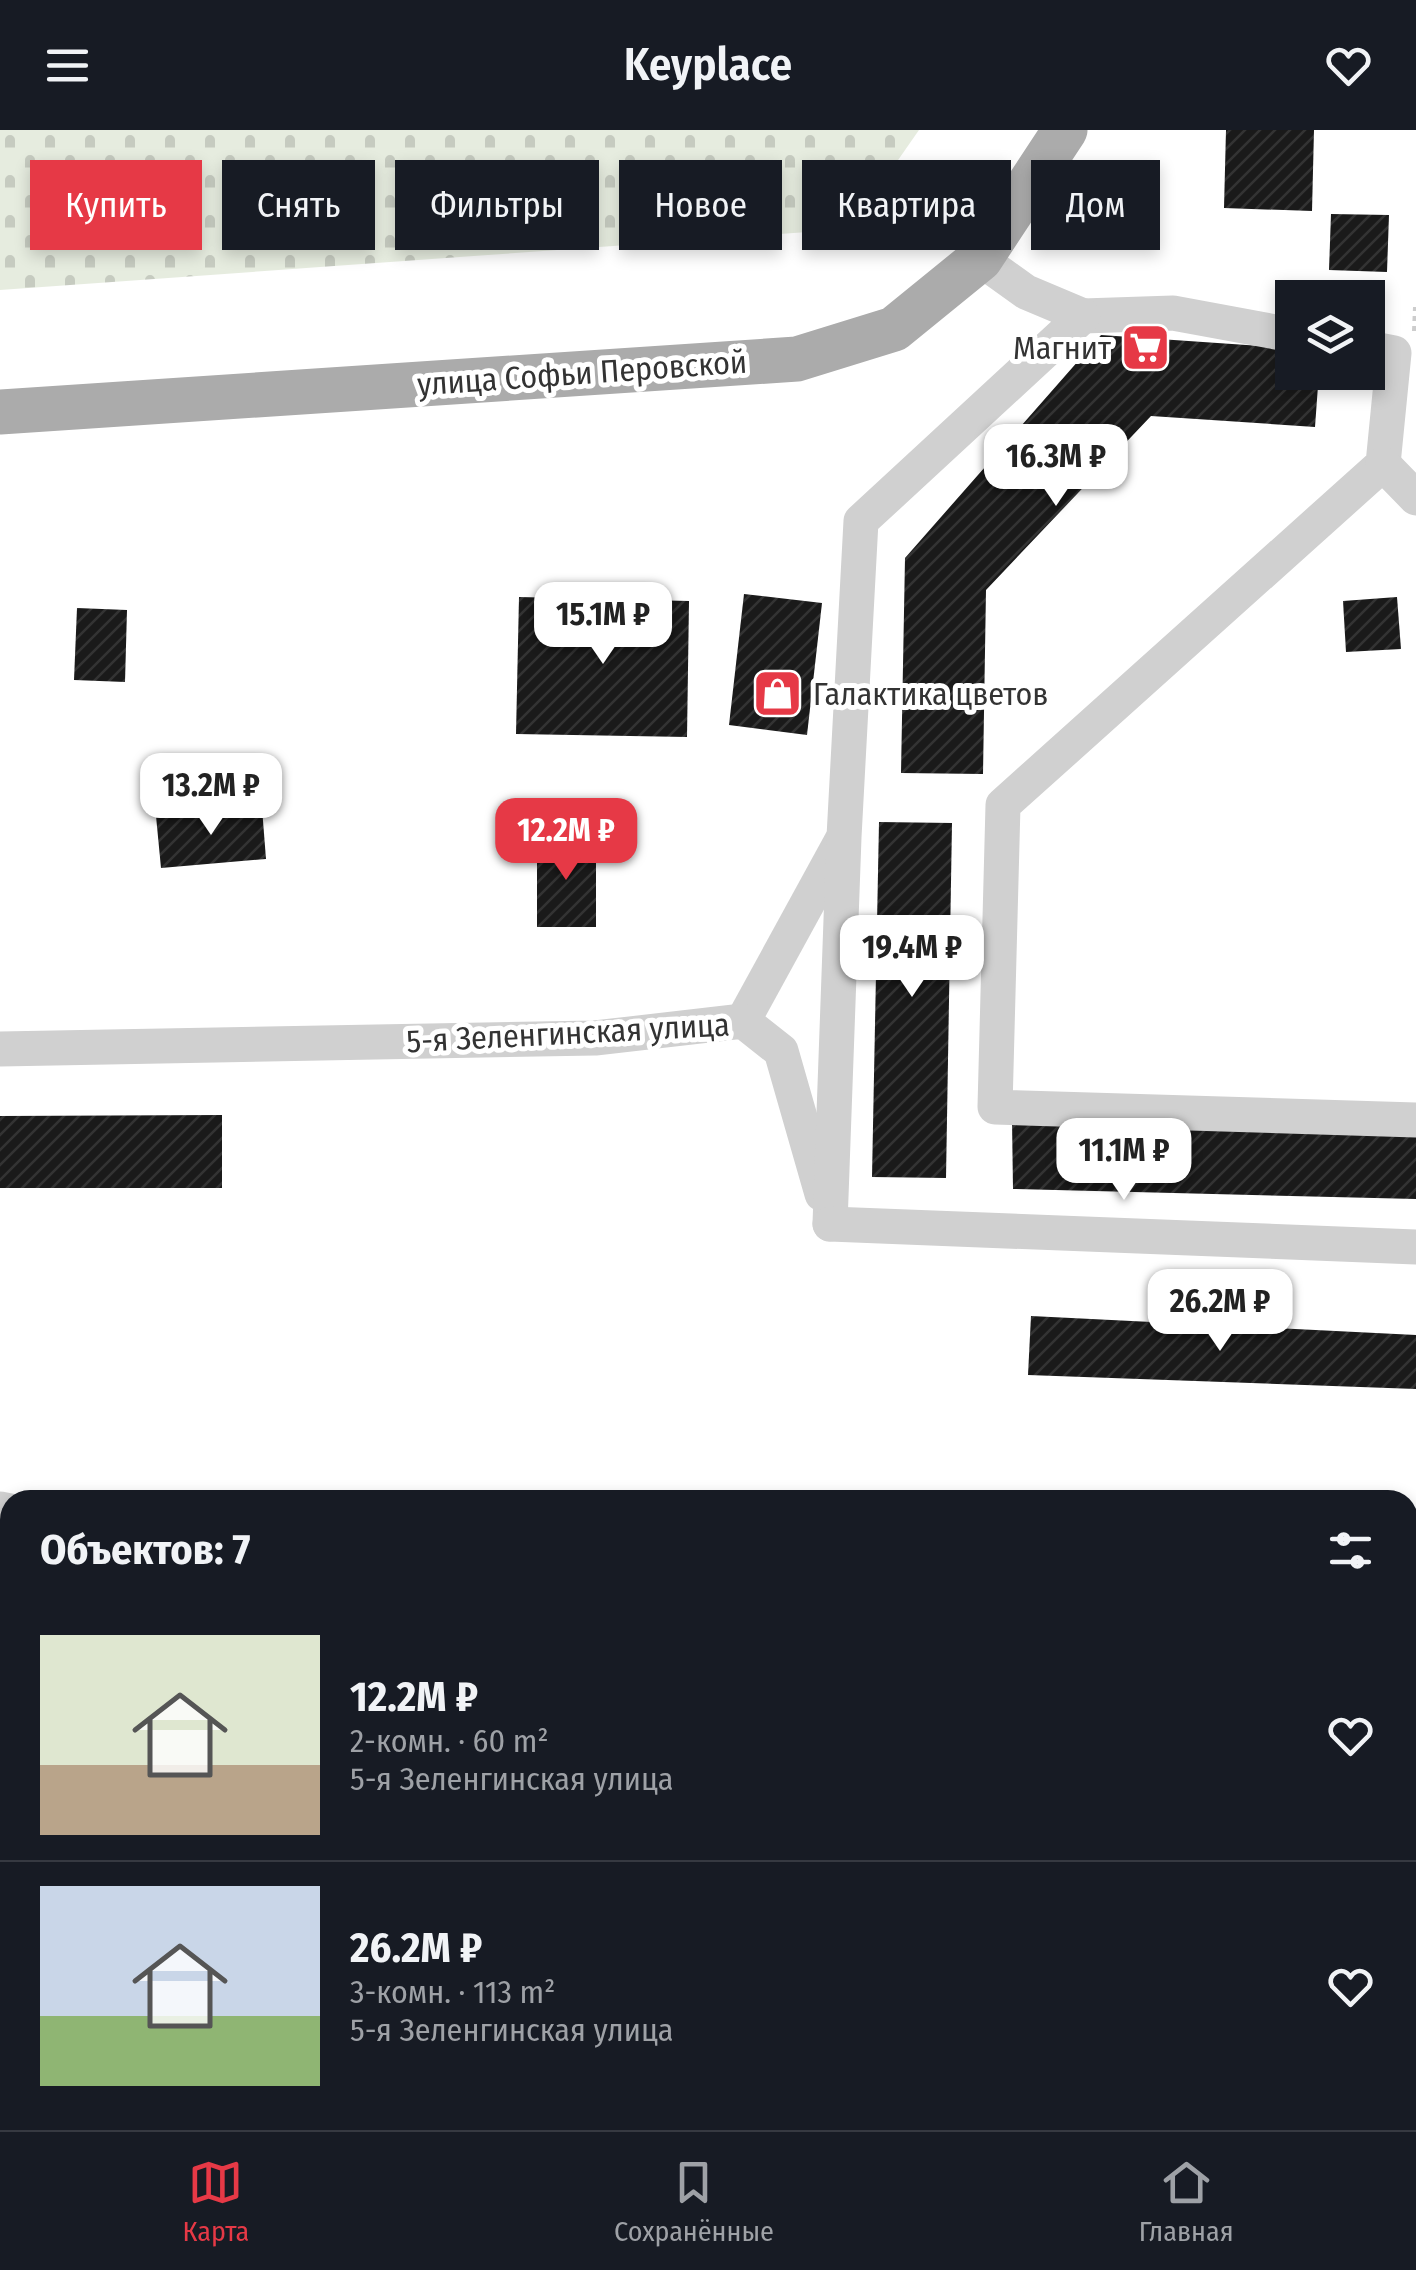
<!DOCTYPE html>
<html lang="ru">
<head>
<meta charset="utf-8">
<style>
	body { margin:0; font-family:"Fira Sans Condensed",sans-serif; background:#242831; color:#f1f3f6; height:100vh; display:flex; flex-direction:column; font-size:38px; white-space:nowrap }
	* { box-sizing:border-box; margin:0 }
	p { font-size:32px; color:#9ea1a6 }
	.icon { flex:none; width:55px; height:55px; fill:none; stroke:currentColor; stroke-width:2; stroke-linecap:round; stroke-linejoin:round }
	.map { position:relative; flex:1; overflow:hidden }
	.drawer { position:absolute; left:0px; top:1360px; width:1418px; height:640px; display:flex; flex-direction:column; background:#171b24; border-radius:30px 30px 0 0; box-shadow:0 5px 15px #0003 }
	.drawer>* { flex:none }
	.guide { position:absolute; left:30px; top:30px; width:1358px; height:90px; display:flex; gap:20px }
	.buttons { position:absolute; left:1275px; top:150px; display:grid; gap:20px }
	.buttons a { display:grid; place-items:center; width:110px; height:110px; border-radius:0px; background:#171b24; box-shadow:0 5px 15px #0003; font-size:50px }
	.price { position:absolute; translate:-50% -85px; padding:0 22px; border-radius:20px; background:#fff; color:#222; font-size:32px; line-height:65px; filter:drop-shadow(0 2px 5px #0008) }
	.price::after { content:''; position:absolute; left:50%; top:60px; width:30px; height:22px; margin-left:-15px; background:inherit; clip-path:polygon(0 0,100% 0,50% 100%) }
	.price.on { background:#e63946; color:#fff }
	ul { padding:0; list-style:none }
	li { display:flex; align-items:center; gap:30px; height:250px; padding:0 40px }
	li+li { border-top:2px solid #363941 }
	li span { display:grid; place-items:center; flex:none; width:280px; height:200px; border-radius:0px; color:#555 }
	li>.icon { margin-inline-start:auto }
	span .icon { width:120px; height:120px; fill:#fffc; stroke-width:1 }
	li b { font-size:42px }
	h2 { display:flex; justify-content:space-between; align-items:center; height:120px; padding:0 40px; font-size:42px }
	.chip { padding:0 35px; border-radius:0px; background:#171b24; box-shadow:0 5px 15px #0003; font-size:35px; line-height:90px }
	.chip.on { background:#e63946; color:#fff }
	header { display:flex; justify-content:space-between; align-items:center; height:130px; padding:0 40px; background:#171b24; font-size:45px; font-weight:600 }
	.menu { display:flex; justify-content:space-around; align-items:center; height:140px; border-top:2px solid #363941; background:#171b24; font-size:28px; color:#9ea1a6 }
	.menu a { display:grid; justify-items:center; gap:5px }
	.menu .on { color:#e63946 }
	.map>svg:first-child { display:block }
</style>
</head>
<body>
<header><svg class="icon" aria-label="menu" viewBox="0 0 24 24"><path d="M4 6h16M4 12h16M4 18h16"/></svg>Keyplace<svg class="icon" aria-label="heart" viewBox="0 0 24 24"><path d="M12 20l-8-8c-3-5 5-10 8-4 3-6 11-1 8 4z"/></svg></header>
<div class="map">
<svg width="1416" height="2000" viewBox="0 0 1416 2000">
	<defs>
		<pattern id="cemetery-stones" width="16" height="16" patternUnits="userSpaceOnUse" patternTransform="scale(2.5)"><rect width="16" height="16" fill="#e6ecdf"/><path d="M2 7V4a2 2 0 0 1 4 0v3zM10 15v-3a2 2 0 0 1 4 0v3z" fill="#c6cbc0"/></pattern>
		<pattern id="building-hatch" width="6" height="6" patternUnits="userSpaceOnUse" patternTransform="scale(2.5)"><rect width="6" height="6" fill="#1a1a1a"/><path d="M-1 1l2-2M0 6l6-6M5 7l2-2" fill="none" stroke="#333"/></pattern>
	</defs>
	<rect width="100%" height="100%" fill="#fff"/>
	<!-- cemetery -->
	<path fill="url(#cemetery-stones)" d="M0,0H919L850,99L0,160Z"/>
	<!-- building -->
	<g fill="url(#building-hatch)">
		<path d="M1226,0H1314L1312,81L1224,78Z"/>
		<path d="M1331,84L1389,85L1387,142L1329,140Z"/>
		<path d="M1101,205L1292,218V242H1319L1315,297L1151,286L986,460L983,644L901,643L905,428Z"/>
		<path d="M744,464L822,473L807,605L729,595Z"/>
		<path d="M519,467L689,471L687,607L516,604Z"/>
		<path d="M1397,467L1401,519L1346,522L1343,471Z"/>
		<path d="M77,478L127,480L125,552L74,550Z"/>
		<path d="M262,678L266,729L161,738L156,686Z"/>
		<path d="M879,692L952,693L946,1048L872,1047Z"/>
		<rect x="537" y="709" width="59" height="88"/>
		<path d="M222,985V1058H0V986Z"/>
		<path d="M1012,990L1416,996V1069L1013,1059Z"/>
		<path d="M1031,1186L1416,1205V1259L1028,1245Z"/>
		<path d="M1416,1838V1932L1408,1933V1839Z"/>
	</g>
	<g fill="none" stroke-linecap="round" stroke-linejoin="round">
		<!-- path -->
		<path stroke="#cdcdcd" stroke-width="6" stroke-dasharray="5 5" stroke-linecap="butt" d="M1415,201L1416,177"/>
		<!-- minor -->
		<g stroke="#d0d0d0" stroke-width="35">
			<path d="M1083,186L1173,183L1292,205"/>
			<path d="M1368,218L1394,223L1383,334L1003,675L995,977L1416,990"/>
			<path d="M1383,334L1416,368"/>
			<path d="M743,891L841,712"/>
			<path d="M0,919L595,908L743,891L781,921L822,1064"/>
			<path d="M830,1094L844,707L861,391L1083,186L1026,162L980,129"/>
			<path d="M830,1094L1416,1117"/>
			<path d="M0,1379L10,1381"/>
			<path d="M0,1709H10"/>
			<path d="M342,1990L343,2000"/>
			<path d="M396,1990L397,2000"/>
			<path d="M972,2000V1990"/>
			<path d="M1204,2000L1416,1990"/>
		</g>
		<!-- major -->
		<path stroke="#ababab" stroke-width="45" d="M0,282L797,229L894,199L980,129L1065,0"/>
	</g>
	<!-- icons -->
	<defs>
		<symbol id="supermarket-square" viewBox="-11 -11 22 22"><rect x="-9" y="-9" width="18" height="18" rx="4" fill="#e63946" stroke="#fff"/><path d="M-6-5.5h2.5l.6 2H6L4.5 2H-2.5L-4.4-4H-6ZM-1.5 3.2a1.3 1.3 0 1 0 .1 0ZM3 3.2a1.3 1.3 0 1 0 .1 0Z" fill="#fff"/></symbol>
		<symbol id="shop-square" viewBox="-11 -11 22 22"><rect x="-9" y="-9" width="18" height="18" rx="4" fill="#e63946" stroke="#fff"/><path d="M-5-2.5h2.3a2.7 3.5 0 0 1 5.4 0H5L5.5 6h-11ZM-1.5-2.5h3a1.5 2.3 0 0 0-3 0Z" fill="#fff"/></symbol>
	</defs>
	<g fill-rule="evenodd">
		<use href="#supermarket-square" x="1118" y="190" width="55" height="55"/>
		<use href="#shop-square" x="750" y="536" width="55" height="55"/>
	</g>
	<g text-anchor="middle" stroke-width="10" stroke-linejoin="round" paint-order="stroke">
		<!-- poi labels -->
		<g font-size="32" fill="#333" stroke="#fff" text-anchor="end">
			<text x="1111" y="229">Магнит</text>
			<text x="813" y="575" text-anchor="start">Галактика цветов</text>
		</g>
		<!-- street labels -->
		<g font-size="32" fill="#333" stroke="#fff">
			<text transform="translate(582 243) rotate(-4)" y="11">улица Софьи Перовской</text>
			<text transform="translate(568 903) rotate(-3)" y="11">5-я Зеленгинская улица</text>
		</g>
	</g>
</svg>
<div class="buttons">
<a><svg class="icon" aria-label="layers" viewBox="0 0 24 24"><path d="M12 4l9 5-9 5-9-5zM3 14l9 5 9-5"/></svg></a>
</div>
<b class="price" style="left:1056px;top:379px">16.3M ₽</b>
<b class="price" style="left:603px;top:537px">15.1M ₽</b>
<b class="price" style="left:211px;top:708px">13.2M ₽</b>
<b class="price on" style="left:566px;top:753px">12.2M ₽</b>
<b class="price" style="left:912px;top:870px">19.4M ₽</b>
<b class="price" style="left:1124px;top:1073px">11.1M ₽</b>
<b class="price" style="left:1220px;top:1224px">26.2M ₽</b>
<div class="guide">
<a class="chip on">Купить</a>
<a class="chip">Снять</a>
<a class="chip">Фильтры</a>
<a class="chip">Новое</a>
<a class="chip">Квартира</a>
<a class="chip">Дом</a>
</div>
<section class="drawer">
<h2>Объектов: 7<svg class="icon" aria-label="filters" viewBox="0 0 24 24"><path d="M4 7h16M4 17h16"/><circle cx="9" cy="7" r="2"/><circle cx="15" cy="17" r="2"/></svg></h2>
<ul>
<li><span style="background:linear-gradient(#dfe7d0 65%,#b9a48a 0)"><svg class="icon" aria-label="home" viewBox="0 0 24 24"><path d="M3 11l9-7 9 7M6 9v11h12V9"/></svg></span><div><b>12.2M ₽</b><p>2-комн. · 60 m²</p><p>5-я Зеленгинская улица</p></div><svg class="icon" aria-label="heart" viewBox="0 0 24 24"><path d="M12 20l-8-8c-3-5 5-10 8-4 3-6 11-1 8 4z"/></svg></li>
<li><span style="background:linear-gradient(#c9d6e8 65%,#8fb573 0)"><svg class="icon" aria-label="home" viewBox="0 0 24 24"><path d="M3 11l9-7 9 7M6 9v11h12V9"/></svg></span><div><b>26.2M ₽</b><p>3-комн. · 113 m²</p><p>5-я Зеленгинская улица</p></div><svg class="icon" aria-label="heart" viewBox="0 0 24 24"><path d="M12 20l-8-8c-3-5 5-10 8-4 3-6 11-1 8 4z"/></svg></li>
</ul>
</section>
</div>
<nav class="menu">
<a class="on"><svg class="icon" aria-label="map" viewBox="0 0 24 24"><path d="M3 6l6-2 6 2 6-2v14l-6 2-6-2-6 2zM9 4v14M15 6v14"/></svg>Карта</a>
<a><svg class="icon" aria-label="saved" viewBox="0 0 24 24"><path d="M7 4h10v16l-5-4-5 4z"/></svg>Сохранённые</a>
<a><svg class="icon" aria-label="home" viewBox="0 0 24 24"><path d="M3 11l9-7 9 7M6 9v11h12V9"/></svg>Главная</a>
</nav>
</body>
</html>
